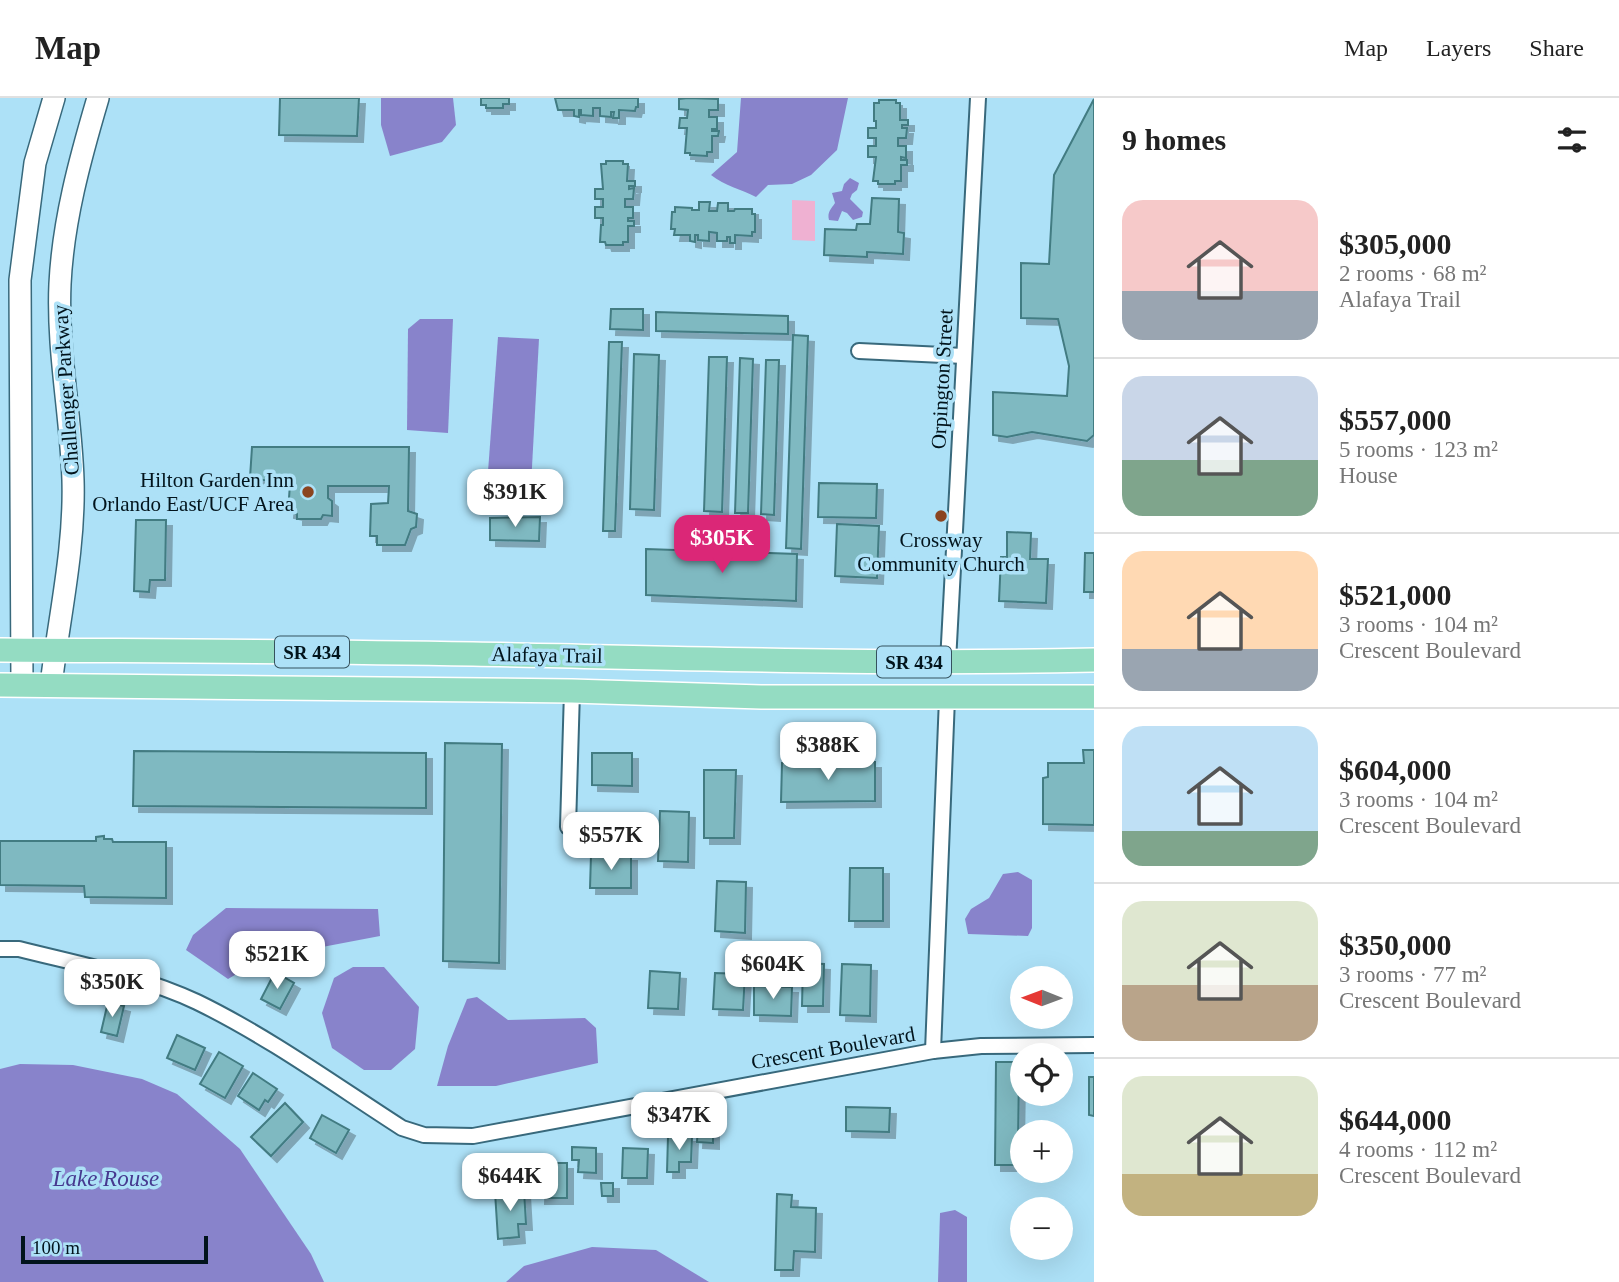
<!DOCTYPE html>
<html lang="en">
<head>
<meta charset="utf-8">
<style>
	body { margin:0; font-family:Georgia,serif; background:#f6f6f6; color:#222; height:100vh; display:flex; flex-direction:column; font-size:26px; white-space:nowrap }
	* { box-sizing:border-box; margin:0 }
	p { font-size:23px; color:#767676 }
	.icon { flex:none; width:38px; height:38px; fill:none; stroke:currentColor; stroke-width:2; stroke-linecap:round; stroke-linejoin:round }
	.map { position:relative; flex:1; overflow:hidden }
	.details { display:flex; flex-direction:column; background:#fff; width:525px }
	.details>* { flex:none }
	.needle { width:46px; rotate:271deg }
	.buttons { position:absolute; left:1010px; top:868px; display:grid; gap:14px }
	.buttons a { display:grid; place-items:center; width:63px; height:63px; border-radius:50%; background:#fff; box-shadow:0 7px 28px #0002; font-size:35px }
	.scale { position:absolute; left:21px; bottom:18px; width:187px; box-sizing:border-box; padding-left:7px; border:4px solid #02141c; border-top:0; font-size:19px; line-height:24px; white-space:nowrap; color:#02141c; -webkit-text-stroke:5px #ade1f7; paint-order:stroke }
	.price { position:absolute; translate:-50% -60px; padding:0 16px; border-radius:14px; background:#fff; color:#222; font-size:23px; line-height:46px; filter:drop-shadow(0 2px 4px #0008) }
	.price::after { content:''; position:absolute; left:50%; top:42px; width:21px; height:16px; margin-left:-10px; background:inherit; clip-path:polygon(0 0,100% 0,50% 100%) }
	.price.current { background:#db2777; color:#fff }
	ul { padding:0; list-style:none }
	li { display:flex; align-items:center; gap:21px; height:175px; padding:0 28px }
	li+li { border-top:2px solid #e0e0e0 }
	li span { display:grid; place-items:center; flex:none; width:196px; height:140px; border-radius:21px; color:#555 }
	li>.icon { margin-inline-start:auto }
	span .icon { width:84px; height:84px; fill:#fffc; stroke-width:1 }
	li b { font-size:30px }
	h2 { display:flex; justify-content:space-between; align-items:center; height:84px; padding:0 28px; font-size:30px }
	header { display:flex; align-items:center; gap:42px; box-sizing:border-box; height:98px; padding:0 35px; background:#fff; border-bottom:2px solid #e0e0e0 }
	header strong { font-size:33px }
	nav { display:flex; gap:38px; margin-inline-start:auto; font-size:24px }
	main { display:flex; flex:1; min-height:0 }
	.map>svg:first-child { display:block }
</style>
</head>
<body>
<header>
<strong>Map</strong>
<nav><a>Map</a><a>Layers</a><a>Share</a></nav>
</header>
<main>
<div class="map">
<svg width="1094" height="1184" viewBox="0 0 1094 1184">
	<defs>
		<filter id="shadow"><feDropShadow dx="6" dy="6" stdDeviation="0" flood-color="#0004"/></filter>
	</defs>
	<rect width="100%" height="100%" fill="#ade1f7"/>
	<!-- green -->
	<path fill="#efb1d2" d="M792,102L815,103V143L792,142Z"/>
	<!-- water -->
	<g fill="#8883cb">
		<path d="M381,0H453L456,27L442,44L390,58L381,27Z"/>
		<path d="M741,0H848L837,52L811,77L792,86L768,87L756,99C741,91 725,88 711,77L737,54Z"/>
		<path d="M850,80L859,85L857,92L852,96L850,101L863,114L862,119L853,122L847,115L842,113L838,123L829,122C827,114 831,111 835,105L832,95L842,93L844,86Z"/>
		<path d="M420,221H453L448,335L407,332L408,231Z"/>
		<path d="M498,239L539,241L531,387H487Z"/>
		<path d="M1018,774L1032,782V830L1028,838L968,836L965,821L971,811L989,800L1003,776Z"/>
		<path d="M226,810L378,811L380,838L317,850L267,851L252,867L228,881L186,852L193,837Z"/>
		<path d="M353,869H384L419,909L415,951L391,972H364L332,950L322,915L334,880Z"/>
		<path d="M477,899L508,922L585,920L596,930L598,965L496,988H437L448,948L467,901Z"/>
		<path d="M20,966L73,967L142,981L177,996L240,1051L311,1156L324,1184H0V971Z"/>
		<path d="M955,1112L967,1119V1184H938L940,1115Z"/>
		<path d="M592,1149L656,1152L709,1184H506L524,1168Z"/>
	</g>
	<!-- building -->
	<g fill="#7fb9c1" stroke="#427b82" stroke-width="2" filter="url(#shadow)">
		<path d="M280,0H359L357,38L279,37Z"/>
		<path d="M481,0H509V6H503V10H486V7H481Z"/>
		<path d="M555,0H638V9H636L635,13L619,12V20H613L614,14H611V19L600,18V10H593V18L581,17V12H579V19L574,18V12H558Z"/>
		<path d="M688,0L718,1V12H709V19H717V31H712V33H719L718,38H712V54H707V58L690,57V55H685L687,30H679L680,20H687L688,12L679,11V1Z"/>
		<path d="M1094,1V337L1087,343L1032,334L1007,339L993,337V294L1067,298L1069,268L1058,221L1021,220V165L1049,166L1054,77Z"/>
		<path d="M879,2H896V5H900V22H908V27H902V30H907L906,40H898V48H906V60L901,59V62H907V67H901V83H895V86H878V83H873L876,59H868V48H876V40H868V30H876V23H874V5H879Z"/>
		<path d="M606,63H623V66H628L627,83H635V88H629V91L634,90L633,101H625V109H633V120H628V123H634V128H628V144H623V147H606L605,144H600L601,127H603V120H595V109H603V101H595V91H603L601,66H606Z"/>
		<path d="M872,100L899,101L898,134L904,135L903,156L867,154V159L824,157L825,131L856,132L857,126H870Z"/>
		<path d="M699,104H710L709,113H717L718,105H728V113H734L735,111H752V116H755V134H752V138L735,137V145H730V139H727V143H717V135L709,134V143L698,142V137H695V144L690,143V137H674L675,131H671L672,114H675V109L692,110V112H699Z"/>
		<path d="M611,211H643V232L610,231Z"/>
		<path d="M656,214L788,218V236L656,233Z"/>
		<path d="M793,237L808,238L801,451L786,450Z"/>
		<path d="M609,244H622L615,433H603Z"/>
		<path d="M634,256L659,257L654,412L630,411Z"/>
		<path d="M709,259H727L722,414L704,413Z"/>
		<path d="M740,260L753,261L748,415H735Z"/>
		<path d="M766,262H779L774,417L761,416Z"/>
		<path d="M252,349H409L408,413L417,416L416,429L411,431L405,447H377V438H370L371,406L388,405L389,388H328V400L332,403V418L323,417L321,421H297V416L288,414L290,386L250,380Z"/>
		<path d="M819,385L877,386L876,420L818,419Z"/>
		<path d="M540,419L539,443L490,442V420Z"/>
		<path d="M136,422H166L165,482H150L149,494L134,493Z"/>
		<path d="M837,426L879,428L877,480L835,478Z"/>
		<path d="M1007,434L1031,435L1030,461H1048L1046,505L999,503L1001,459H1007Z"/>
		<path d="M646,451L797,456L796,503L646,497Z"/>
		<path d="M1085,455H1094V494H1084Z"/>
		<path d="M445,645L502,646L499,865L443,863Z"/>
		<path d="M1083,652H1094V727L1043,726V680L1048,679V665H1084Z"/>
		<path d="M134,653L426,655V710L133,708Z"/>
		<path d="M592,655H632V688L592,687Z"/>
		<path d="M875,664V703L781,704L782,665Z"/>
		<path d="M704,672H736L734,740H704Z"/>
		<path d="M660,713L689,714L688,764L658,763Z"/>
		<path d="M104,738V741H112L113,744H166V800L85,799L84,788L0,787V743H96V739Z"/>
		<path d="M591,757H631V790H590Z"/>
		<path d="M850,770H883V823H849Z"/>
		<path d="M717,783L746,784L745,835L715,833Z"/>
		<path d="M803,865L824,866L823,908H802Z"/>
		<path d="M842,866L871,867L870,918L840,917Z"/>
		<path d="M650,873L680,875L678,911L648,910Z"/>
		<path d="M275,874L294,885L280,911L261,901Z"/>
		<path d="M715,875L745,876L743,912L713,911Z"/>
		<path d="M754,888L792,889L791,918L754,917Z"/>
		<path d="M108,904L124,908L117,938L101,934Z"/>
		<path d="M177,937L205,950L195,972L167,960Z"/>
		<path d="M219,954L243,968L225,1000L200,986Z"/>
		<path d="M996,964H1022V974H1019L1018,1044H1022V1067H995Z"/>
		<path d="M253,975L277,991L268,1004L265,1002L259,1012L238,998Z"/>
		<path d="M1089,979H1094V1018L1089,1017Z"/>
		<path d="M285,1005L303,1024L271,1058L251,1039Z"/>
		<path d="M846,1009L890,1010L889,1034L846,1033Z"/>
		<path d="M322,1017L349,1032L336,1055L310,1040Z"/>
		<path d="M698,1029H713V1045L697,1044Z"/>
		<path d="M668,1038H692L691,1064H679V1074H667Z"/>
		<path d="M572,1049L596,1050V1075L578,1074L579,1062H572Z"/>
		<path d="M623,1050L648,1051L647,1080H622Z"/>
		<path d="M557,1065H567V1100H539L540,1076H557Z"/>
		<path d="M601,1085H613V1098H602Z"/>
		<path d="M524,1092L526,1126H518L519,1139L498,1141L495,1094Z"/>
		<path d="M777,1096L792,1097L791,1109L816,1110L815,1154L794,1153L793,1172H775Z"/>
	</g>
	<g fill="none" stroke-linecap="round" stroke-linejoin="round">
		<defs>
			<g id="street">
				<path d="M859,253L964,258"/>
				<path d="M948,564L978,0"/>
				<path d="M568,729L572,593"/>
				<path d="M0,851H19C78,866 142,878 197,904C269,939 335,987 402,1030L424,1037L473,1038L933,953L981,948L1094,947"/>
				<path d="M933,953L947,600"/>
			</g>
			<g id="secondary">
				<path d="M22,587L20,182L35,65L54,0"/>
				<path d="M51,587C59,519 75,451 73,382C71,317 57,252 60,186C63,123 80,61 98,0"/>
			</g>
			<g id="primary">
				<path d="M0,552C158,553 315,553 473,556C680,560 887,567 1094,562"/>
				<path d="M0,587L572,593L761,599H1094"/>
			</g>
		</defs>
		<!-- street casing -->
		<use href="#street" stroke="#38697c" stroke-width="18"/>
		<!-- secondary casing -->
		<use href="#secondary" stroke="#38697c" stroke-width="24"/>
		<!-- primary casing -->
		<use href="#primary" stroke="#fff" stroke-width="26"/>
		<!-- street -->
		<use href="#street" stroke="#fff" stroke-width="14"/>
		<!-- secondary -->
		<use href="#secondary" stroke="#fff" stroke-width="21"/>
		<!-- primary -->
		<use href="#primary" stroke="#94dcc2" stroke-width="23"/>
	</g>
	<!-- markers -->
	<g fill="#8b4420" stroke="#ade1f7" stroke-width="2.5">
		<circle cx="308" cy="394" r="7"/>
		<circle cx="941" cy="418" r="7"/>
	</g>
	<g text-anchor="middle" stroke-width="7" stroke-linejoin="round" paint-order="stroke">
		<!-- shield labels -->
		<g fill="#ade1f7" stroke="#35525e" stroke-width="2">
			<rect x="275" y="538.5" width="74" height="31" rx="5"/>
			<rect x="877" y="548.5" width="74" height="31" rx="5"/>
		</g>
		<g font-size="19" font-weight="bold" fill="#02141c">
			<text x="312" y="561">SR 434</text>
			<text x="914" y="571">SR 434</text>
		</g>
		<!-- street labels -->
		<g font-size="21" fill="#02141c" stroke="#ade1f7">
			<text transform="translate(942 281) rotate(-87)" y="7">Orpington Street</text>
			<text transform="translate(66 292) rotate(-94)" y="7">Challenger Parkway</text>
			<text transform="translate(547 557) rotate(1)" y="7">Alafaya Trail</text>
			<text transform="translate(833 950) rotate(-10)" y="7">Crescent Boulevard</text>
		</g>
		<!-- poi labels -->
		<g font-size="21" fill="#02141c" stroke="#ade1f7" text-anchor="end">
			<text x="294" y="389">Hilton Garden Inn<tspan x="294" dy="24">Orlando East/UCF Area</tspan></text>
			<text x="941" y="449" text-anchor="middle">Crossway<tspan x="941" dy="24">Community Church</tspan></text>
		</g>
		<!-- water labels -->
		<g font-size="23" font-style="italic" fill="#46398f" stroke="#ade1f7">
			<text x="106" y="1088">Lake Rouse</text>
		</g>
	</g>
</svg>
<div class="buttons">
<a><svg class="needle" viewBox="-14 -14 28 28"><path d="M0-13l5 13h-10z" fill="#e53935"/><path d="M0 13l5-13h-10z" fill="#767676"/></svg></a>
<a><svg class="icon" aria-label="locate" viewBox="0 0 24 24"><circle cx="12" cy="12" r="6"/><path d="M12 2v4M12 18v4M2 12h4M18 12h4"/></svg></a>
<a>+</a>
<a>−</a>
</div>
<div class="scale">100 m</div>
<b class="price" style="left:515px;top:431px">$391K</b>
<b class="price current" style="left:722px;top:477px">$305K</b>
<b class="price" style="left:828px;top:684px">$388K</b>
<b class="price" style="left:611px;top:774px">$557K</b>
<b class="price" style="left:277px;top:893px">$521K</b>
<b class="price" style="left:773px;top:903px">$604K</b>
<b class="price" style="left:112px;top:921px">$350K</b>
<b class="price" style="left:679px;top:1054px">$347K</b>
<b class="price" style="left:510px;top:1115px">$644K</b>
</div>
<section class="details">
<h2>9 homes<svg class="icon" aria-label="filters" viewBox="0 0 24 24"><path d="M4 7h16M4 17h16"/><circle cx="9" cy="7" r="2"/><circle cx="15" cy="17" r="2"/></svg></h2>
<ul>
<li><span style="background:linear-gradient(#f6c9c9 65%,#9aa5b1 0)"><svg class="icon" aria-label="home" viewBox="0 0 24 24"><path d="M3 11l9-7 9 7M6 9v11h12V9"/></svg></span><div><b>$305,000</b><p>2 rooms · 68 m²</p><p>Alafaya Trail</p></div></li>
<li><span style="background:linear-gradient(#c9d6e8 60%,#7fa58c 0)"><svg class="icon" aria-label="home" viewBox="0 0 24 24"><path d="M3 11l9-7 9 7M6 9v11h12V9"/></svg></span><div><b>$557,000</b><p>5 rooms · 123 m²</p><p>House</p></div></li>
<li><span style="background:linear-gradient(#ffd9b3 70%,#9aa5b1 0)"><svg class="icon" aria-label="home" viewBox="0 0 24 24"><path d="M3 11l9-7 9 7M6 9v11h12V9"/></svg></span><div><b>$521,000</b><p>3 rooms · 104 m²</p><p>Crescent Boulevard</p></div></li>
<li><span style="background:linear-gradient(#bfe0f5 75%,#7fa58c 0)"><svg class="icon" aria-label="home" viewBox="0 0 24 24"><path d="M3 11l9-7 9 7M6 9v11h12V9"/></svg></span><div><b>$604,000</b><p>3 rooms · 104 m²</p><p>Crescent Boulevard</p></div></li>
<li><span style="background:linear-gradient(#dfe7d0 60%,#b9a48a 0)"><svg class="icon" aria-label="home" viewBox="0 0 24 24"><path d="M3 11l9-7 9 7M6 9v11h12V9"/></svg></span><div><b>$350,000</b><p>3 rooms · 77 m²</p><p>Crescent Boulevard</p></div></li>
<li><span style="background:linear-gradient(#dfe7d0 70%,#c2b280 0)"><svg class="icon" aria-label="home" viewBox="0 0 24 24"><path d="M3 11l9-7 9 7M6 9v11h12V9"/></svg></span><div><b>$644,000</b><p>4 rooms · 112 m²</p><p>Crescent Boulevard</p></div></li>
</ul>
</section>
</main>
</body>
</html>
